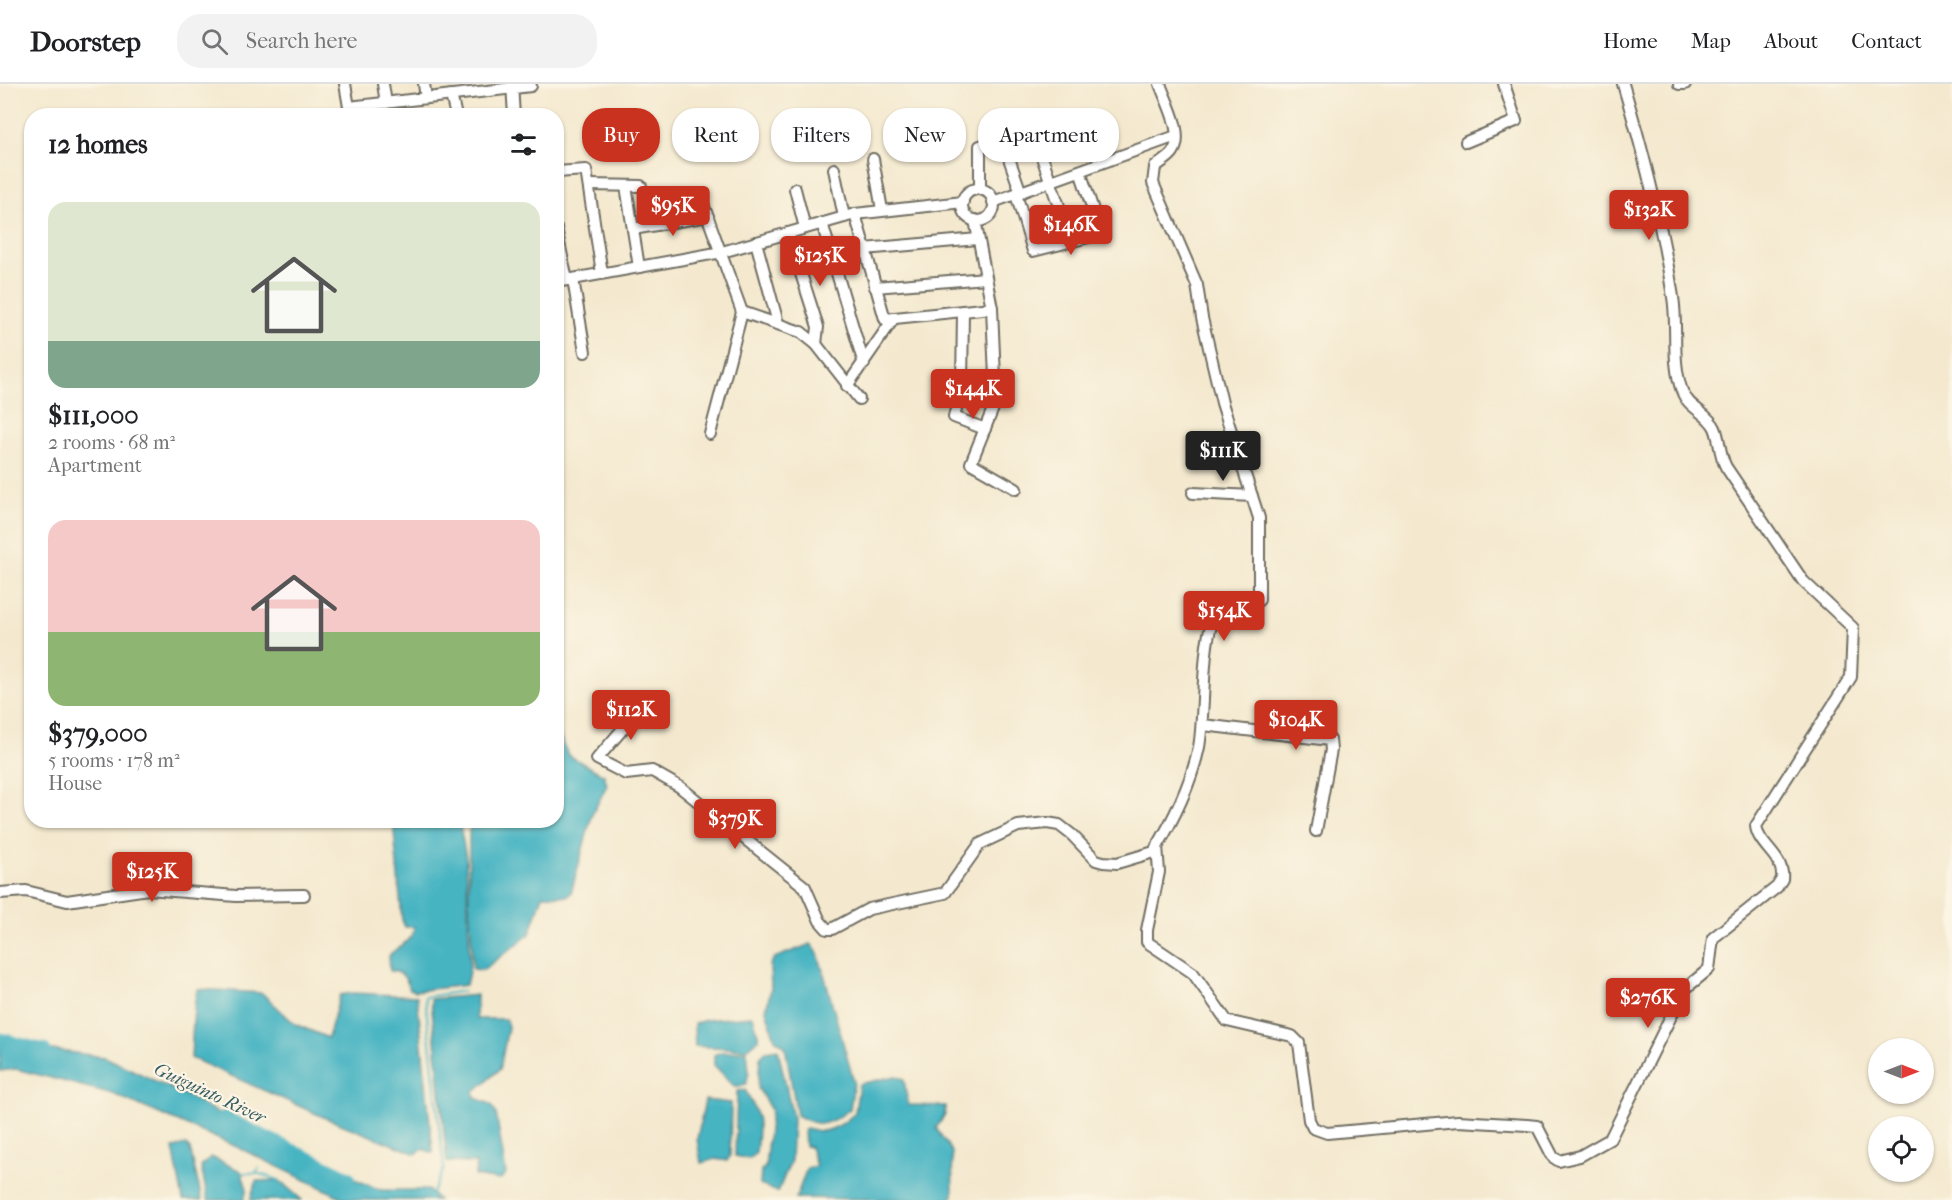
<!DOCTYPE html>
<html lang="en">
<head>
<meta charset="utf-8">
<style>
	body { margin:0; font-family:"IM FELL French Canon",serif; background:#f2f2f2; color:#202124; height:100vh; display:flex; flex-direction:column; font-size:22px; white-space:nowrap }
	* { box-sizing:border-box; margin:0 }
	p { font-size:20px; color:#757577 }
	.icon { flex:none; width:33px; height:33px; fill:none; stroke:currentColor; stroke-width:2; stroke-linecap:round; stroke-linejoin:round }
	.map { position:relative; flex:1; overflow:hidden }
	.panel { position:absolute; left:24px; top:24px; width:540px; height:720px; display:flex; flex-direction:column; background:#fff; border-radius:24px; box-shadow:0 2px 4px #0004 }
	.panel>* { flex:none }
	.hud { position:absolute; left:582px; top:24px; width:570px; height:54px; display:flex; gap:12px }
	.needle { width:39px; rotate:90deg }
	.buttons { position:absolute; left:1868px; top:954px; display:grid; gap:12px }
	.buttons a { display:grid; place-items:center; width:66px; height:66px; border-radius:50%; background:#fff; box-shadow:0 2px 4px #0004; font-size:30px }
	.price { position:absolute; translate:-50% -51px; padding:0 14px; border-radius:6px; background:#c8321e; color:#fff; font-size:20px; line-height:39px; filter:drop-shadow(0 2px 3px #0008) }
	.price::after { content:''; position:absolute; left:50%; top:36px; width:18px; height:14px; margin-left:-9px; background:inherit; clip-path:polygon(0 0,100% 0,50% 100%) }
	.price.current { background:#222; color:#fff }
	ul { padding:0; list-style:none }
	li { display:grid; align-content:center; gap:12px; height:318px; padding:0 24px }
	li span { display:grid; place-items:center; height:186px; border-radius:18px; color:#555 }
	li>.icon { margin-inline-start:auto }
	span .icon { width:108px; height:108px; fill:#fffc; stroke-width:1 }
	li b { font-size:26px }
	h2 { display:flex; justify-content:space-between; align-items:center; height:72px; padding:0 24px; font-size:26px }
	.tag { padding:0 21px; border-radius:24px; background:#fff; box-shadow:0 2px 4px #0004; font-size:21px; line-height:54px }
	.tag.current { background:#c8321e; color:#fff }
	header { display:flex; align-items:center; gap:36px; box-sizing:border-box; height:84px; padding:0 30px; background:#fff; border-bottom:2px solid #e0e0e0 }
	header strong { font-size:28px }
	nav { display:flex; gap:33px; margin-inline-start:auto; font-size:21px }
	.search { width:420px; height:54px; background:#f2f2f2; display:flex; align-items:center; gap:15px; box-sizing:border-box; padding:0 21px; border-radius:24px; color:#757577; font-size:22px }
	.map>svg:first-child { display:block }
</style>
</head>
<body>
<header>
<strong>Doorstep</strong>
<div class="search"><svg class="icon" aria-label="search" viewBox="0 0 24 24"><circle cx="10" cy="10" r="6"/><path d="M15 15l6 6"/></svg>Search here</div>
<nav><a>Home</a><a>Map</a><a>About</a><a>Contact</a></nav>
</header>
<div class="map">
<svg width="1952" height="1116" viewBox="0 0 1952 1116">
	<rect width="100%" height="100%" fill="#fcf5e5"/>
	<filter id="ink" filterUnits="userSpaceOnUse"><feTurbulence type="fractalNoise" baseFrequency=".0167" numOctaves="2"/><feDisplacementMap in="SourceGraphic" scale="12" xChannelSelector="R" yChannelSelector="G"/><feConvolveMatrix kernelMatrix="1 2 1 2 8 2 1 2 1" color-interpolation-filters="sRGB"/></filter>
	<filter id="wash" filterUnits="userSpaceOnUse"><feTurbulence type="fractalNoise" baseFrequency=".008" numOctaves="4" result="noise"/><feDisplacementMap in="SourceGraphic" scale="24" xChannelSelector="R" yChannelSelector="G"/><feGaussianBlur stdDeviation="1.35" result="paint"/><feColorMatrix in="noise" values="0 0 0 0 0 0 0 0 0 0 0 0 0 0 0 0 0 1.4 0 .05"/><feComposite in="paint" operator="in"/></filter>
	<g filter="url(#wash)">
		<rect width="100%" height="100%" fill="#f4e9cf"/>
		<!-- water -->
		<g fill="#47b4c2" stroke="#397076" stroke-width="1.5">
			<path d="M557,645L568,671L604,691L607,701L592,731L571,809L567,812L543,811L530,850L483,886L473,885L469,815V746L478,737L556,736Z"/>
			<path d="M393,737H459L466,773L470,883L466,901L415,907L409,905C408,895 401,887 390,887L389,872C397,862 414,857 414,843H405L402,836Z"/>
			<path d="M811,860L818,869L854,998L850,1025C829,1041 821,1045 797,1031L785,962L775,955L766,926L771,904L770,881L774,874Z"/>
			<path d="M198,905L262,909L295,940L328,954L340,911L352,909L417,912L433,1069L422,1065L416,1070L328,1035L191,974C192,961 193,912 198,905Z"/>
			<path d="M477,911L476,935H506L508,943L500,985L474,1008L475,1014L491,1020L496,1029L506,1090L500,1096L475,1092L476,1079L447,1078L431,915Z"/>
			<path d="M753,932L759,955L747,965L695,962L694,940L705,936Z"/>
			<path d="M0,959L105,973L189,1013L293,1070L381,1106H428L438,1116H347L237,1063L113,1010L16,985L0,987Z"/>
			<path d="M778,965L793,1034L791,1076L778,1108L760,1101L761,1086L765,1084L771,1026L758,1004L760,973L766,967Z"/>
			<path d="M747,967L749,988L746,1000L735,1003L714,981V971L721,968Z"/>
			<path d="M896,992L904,995L908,1021L945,1022V1031L936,1044L952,1068L953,1112L947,1116L796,1114L807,1084L816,1082L810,1063L805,1062L804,1046C811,1043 812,1046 819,1047C832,1048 848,1037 855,1028L859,1000Z"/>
			<path d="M745,1006C761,1033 759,1038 756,1069L749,1075L735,1072L737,1007Z"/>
			<path d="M705,1016L731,1019L730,1072L727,1077L716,1075L701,1079L697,1055Z"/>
			<path d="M186,1061L190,1065L202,1116H183L173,1064Z"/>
			<path d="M211,1073L241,1087L247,1105L244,1116H208L201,1083Z"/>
			<path d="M279,1096L302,1116H250L256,1097Z"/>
		</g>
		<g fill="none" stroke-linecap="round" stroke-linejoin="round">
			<!-- stream -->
			<g stroke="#47b4c2" stroke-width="2">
				<path d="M242,1089H256L279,1096"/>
				<path d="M256,1089L259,1084"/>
				<path d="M429,1116L444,1085L425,913L464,907"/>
			</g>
			<!-- river -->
			<g stroke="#47b4c2" stroke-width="15">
				<path d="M0,956L44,967"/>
				<path d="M224,1034L348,1094"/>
			</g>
		</g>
	</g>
	<g filter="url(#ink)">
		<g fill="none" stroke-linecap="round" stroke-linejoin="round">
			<defs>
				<g id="minor">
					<path d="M345,0L349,23L531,2"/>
					<path d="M383,0L386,19"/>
					<path d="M424,0L426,14"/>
					<path d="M512,0L514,32"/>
					<path d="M1679,0H1685"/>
					<path d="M451,11L456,32"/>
					<path d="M1002,54L1021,109"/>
					<path d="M1466,58L1516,37L1504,0"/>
					<path d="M873,75L882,126"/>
					<path d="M834,85L844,133"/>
					<path d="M556,88L586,86L602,189"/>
					<path d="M589,101L641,102"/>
					<path d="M626,102L639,183"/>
					<path d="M795,105L805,144"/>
					<path d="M980,105V62L1033,47L1071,157"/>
					<circle cx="978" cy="121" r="16"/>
					<path d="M1016,110L1033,167L1101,150L1080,87"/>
					<path d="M702,117L742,228L710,350"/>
					<path d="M993,118L1176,52"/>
					<path d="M855,130L885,235L992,224"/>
					<path d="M975,136L992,224L996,317L971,379L1016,405"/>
					<path d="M822,139L864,280"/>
					<path d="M556,144L567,196"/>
					<path d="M633,145L708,132"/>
					<path d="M788,149L818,243L816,260"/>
					<path d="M756,158L778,239"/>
					<path d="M864,165L978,155"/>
					<path d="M573,195L585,268"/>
					<path d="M556,198L722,168L855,130L963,118"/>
					<path d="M875,203L986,194"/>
					<path d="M963,227L962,302L954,333L985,345"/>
					<path d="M742,228L801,248L816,260L859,315"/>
					<path d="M847,302L894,234"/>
					<path d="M1193,409L1252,412"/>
					<path d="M644,620L597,675L626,690L652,687L680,703L805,803L820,837L827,845H832L869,825L945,809L980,760L1018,742L1047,739L1059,741L1072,751L1096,776L1103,778L1117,779L1154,768C1174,735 1191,701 1199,663C1205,633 1201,551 1216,531C1224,520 1248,524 1259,516V434L1222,319L1202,234L1197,201L1153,99L1155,83C1161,78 1169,74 1173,68C1185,50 1166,17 1160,0"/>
					<path d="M1203,641L1330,656L1331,666L1316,747"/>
					<path d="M1157,762L1159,788L1147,846V858L1193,889L1227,937L1292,952L1299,959L1309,1036L1313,1044L1327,1049L1458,1037L1527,1041L1537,1042L1553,1073L1559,1077L1580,1072L1610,1055L1678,918L1686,904L1709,885L1713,854L1777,803L1782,795C1785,773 1758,762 1756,742L1851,593L1853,544L1803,497L1726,383C1719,370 1720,355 1715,344C1708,329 1688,324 1682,307C1671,277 1678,244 1673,213C1662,140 1644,70 1623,0"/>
					<path d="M0,809L26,807L67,817L148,805L236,812L304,811"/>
				</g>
			</defs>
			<!-- minor casing -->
			<use href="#minor" stroke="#716e64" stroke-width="14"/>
			<!-- minor -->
			<use href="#minor" stroke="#fff" stroke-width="10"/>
		</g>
	</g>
	<g text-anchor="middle" stroke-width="4.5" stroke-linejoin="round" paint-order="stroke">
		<!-- water labels -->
		<g font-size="18" font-style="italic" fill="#355b60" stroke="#fcf5e5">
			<text transform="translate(210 1009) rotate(25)" y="6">Guiguinto River</text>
		</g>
	</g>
</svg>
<div class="buttons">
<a><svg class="needle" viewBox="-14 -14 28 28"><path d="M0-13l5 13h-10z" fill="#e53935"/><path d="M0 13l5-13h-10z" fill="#757577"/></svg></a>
<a><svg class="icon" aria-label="locate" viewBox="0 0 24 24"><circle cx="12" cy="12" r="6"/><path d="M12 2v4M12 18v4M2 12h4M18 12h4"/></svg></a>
</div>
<b class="price" style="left:673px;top:153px">$95K</b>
<b class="price" style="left:1649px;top:157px">$132K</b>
<b class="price" style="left:1071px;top:172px">$146K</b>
<b class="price" style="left:820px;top:203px">$125K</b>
<b class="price" style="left:973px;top:336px">$144K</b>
<b class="price current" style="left:1223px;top:398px">$111K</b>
<b class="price" style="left:1224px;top:558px">$154K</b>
<b class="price" style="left:631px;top:657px">$112K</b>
<b class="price" style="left:1296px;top:667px">$104K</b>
<b class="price" style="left:735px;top:766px">$379K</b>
<b class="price" style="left:152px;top:819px">$125K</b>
<b class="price" style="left:1648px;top:945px">$276K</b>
<div class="hud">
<a class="tag current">Buy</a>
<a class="tag">Rent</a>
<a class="tag">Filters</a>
<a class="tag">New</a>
<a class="tag">Apartment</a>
</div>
<section class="panel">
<h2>12 homes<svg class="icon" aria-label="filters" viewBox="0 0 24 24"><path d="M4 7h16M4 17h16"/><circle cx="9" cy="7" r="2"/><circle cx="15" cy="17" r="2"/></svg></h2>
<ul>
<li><span style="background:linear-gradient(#dfe7d0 75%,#7fa58c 0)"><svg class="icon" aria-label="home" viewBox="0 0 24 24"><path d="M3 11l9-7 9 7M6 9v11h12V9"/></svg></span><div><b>$111,000</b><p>2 rooms · 68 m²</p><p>Apartment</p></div></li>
<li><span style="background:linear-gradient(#f6c9c9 60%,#8fb573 0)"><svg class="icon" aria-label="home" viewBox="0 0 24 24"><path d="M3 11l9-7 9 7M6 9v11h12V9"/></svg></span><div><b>$379,000</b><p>5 rooms · 178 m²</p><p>House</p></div></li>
</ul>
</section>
</div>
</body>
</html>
